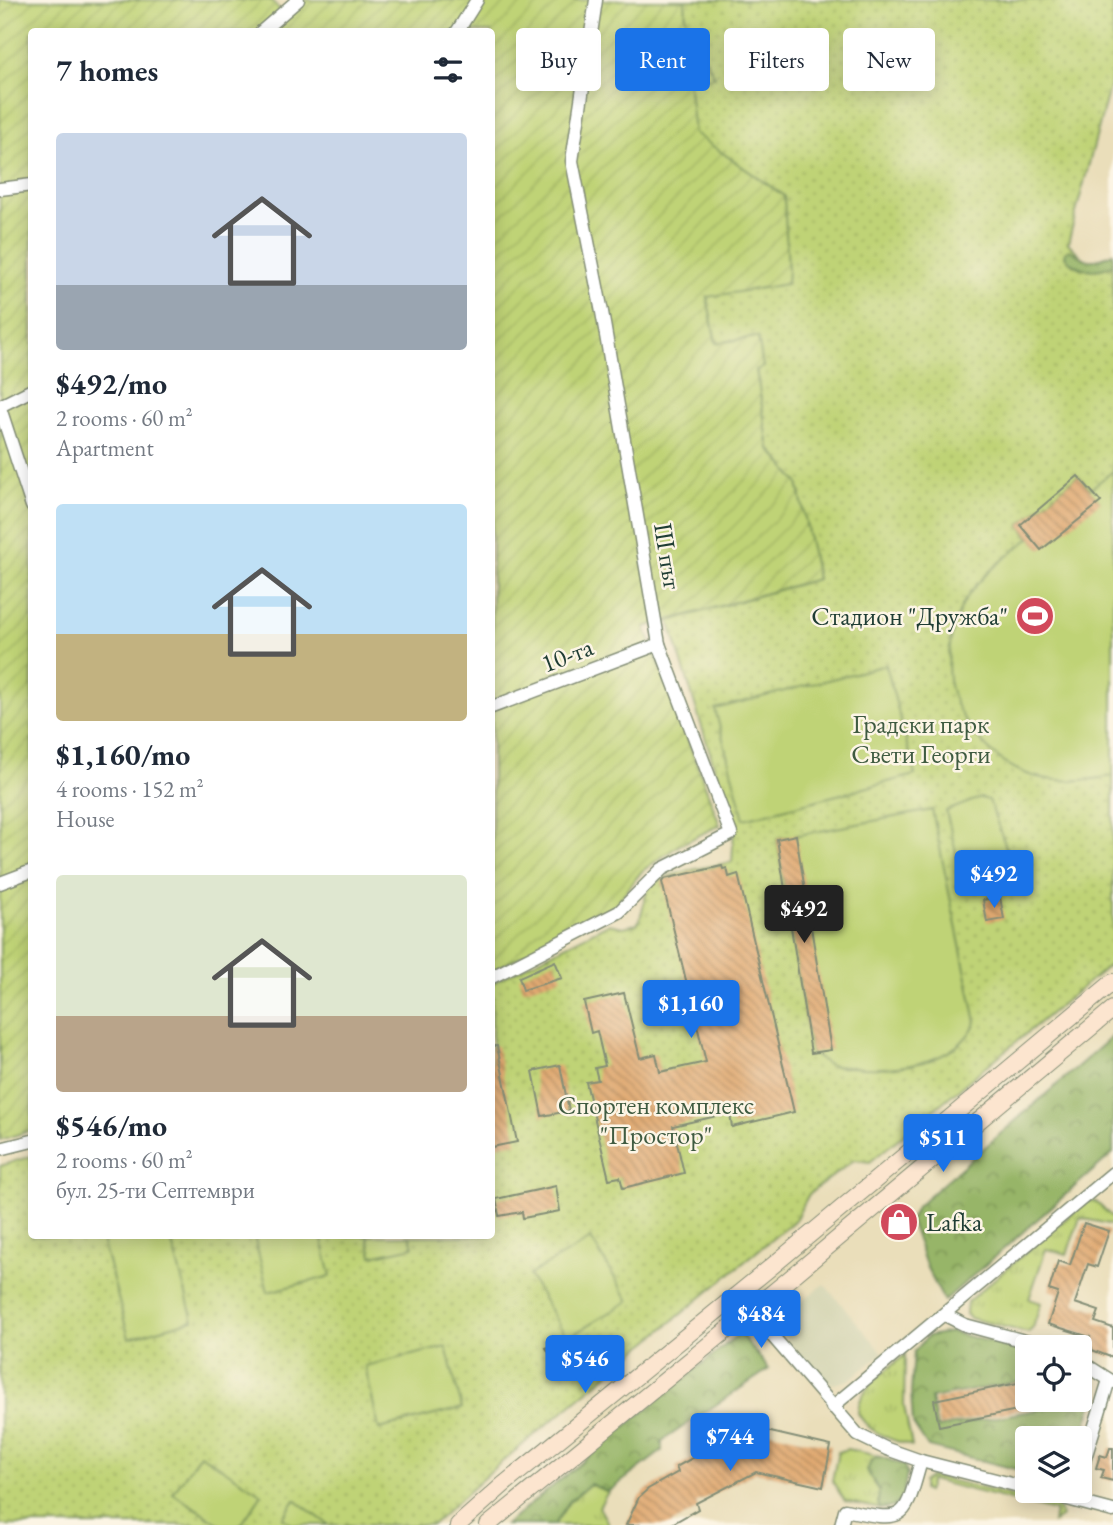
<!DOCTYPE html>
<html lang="en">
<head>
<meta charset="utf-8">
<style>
	body { margin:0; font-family:"EB Garamond",serif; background:#f2f2f3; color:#1f2937; height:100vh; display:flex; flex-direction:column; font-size:26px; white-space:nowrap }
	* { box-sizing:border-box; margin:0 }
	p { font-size:23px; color:#747a83 }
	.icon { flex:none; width:38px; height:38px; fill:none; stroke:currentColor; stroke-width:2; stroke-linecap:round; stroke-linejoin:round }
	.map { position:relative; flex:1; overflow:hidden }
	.side { position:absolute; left:28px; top:28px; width:467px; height:1211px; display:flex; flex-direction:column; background:#fff; border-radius:7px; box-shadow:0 4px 18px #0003 }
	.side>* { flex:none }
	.hud { position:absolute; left:516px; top:28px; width:492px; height:63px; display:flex; gap:14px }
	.fabs { position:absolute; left:1015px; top:1335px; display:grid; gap:14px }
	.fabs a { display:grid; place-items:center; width:77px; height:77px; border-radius:7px; background:#fff; box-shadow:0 4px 18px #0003; font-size:35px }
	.price { position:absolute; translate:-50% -60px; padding:0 16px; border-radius:7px; background:#1a73e8; color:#fff; font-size:23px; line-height:46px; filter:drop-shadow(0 2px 4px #0008) }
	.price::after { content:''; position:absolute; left:50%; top:42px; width:21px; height:16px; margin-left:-10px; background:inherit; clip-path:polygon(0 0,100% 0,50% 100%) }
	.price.active { background:#222; color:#fff }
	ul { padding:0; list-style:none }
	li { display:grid; align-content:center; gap:14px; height:371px; padding:0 28px }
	li span { display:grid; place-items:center; height:217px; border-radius:7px; color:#555 }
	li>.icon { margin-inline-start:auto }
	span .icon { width:126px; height:126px; fill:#fffc; stroke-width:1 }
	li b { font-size:30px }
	h2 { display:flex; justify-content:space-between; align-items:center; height:84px; padding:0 28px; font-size:30px }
	.chip { padding:0 24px; border-radius:7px; background:#fff; box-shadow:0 4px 18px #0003; font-size:24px; line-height:63px }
	.chip.active { background:#1a73e8; color:#fff }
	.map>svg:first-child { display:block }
</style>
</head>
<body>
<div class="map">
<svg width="1113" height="1525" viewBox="0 0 1113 1525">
	<defs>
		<pattern id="grass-tufts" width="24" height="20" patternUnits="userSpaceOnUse" patternTransform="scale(1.75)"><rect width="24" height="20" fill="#bfd376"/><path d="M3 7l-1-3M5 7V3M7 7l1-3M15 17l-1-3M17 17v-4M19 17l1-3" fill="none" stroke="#a4b667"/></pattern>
		<pattern id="forest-crowns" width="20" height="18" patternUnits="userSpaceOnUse" patternTransform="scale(1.75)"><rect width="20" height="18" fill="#97b567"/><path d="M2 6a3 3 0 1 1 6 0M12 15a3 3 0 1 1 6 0" fill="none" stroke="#7b9456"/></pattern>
		<pattern id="park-dots" width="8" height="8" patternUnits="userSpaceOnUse" patternTransform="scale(1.75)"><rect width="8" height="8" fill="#bfd376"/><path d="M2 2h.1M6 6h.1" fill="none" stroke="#a4b667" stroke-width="1.8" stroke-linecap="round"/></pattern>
		<pattern id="garden-furrows" width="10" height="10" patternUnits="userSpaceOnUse" patternTransform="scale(1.75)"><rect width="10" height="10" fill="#bfd376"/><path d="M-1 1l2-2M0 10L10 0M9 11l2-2" fill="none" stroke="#a4b667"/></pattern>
		<pattern id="building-back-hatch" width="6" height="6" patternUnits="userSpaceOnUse" patternTransform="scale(1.75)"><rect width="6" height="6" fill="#e0a971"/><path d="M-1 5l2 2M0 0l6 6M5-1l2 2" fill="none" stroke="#b58b5e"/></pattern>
	</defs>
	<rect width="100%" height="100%" fill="#fcf5e5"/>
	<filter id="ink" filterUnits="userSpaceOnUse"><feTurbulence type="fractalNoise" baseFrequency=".0143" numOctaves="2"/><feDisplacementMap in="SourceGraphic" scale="14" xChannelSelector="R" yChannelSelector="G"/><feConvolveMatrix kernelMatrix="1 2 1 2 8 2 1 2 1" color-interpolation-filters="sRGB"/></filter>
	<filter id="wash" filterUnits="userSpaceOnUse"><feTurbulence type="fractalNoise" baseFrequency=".00686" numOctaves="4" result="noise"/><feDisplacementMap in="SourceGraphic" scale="28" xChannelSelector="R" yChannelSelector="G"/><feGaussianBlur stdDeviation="1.57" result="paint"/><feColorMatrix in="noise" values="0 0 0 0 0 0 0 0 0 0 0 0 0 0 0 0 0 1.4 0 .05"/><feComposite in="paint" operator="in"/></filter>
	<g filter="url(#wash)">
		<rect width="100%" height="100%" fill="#eadeba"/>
		<!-- built -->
		<path fill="#d7d7b6" d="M824,1284L883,1353L849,1380L834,1384L819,1379L774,1323Z"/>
		<!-- grass -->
		<g fill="url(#grass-tufts)" stroke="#6f8855" stroke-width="2">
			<path d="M1091,1201L1096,1202L1113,1218V1225L1080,1218L1067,1254L1046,1249L1029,1299L1041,1303L1033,1328L1028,1333L970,1318L966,1314L967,1302L1086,1202Z"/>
			<path d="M905,1355L904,1406L912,1446C890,1439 869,1434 858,1413C858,1387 887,1370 905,1355Z"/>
			<path d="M847,1449L878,1456L871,1461L873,1483L879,1491L878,1503L880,1509L845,1501L832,1481L838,1452Z"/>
			<path d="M932,1476L1054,1506L1059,1509L1062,1517L1053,1522L1055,1511L931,1480L927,1492L923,1490V1482Z"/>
			<path d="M590,1484L608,1492L599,1507L609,1525H554L569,1501Z"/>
		</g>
		<!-- forest -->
		<g fill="url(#forest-crowns)" stroke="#5b794e" stroke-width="2">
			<path d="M1070,250C1090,263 1091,263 1113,253V265C1095,274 1082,270 1066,259L1065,251Z"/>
			<path d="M1113,1036V1153L944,1301L927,1268L910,1220L916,1207Z"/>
			<path d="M951,1332L1027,1351V1380L931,1398L937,1428L1080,1402L1089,1389L1094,1387L1097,1389L1080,1443V1438H1027V1472L928,1447L913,1424L911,1392L914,1352L928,1336Z"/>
			<path d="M740,1333L769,1369L662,1441V1451L608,1492L590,1484L569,1502L554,1525H505Z"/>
			<path d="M878,1456L904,1465L907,1474L902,1500L893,1507L880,1509L878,1503L879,1491L867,1471L871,1461Z"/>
		</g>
		<!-- park -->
		<path fill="url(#park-dots)" stroke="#6f8855" stroke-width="2" d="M685,0H1113V73L1068,243L1082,257L1070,250L1065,251L1064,255C1074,272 1097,273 1113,265V962L870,1162L854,1160L809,1194L795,1220L492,1470L432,1525H0V1166L31,1156L32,1236H492V983L608,924L623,927L637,924C645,913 642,898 649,888C661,872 712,867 732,862L734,830L669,621L817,579L798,483L769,448L756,370L758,337L716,343L707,296L784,196L693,133L688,80L714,76L686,23Z"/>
		<!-- garden -->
		<path fill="url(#garden-furrows)" stroke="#6f8855" stroke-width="2" d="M0,0H271L287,18L306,0H685L686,23L715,77L688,80L694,133L784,196L788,270L787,284L707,297L716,343L758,337L763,367L756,370L769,448L798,483L817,579L645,627L720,825L681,844L642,871L612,909L492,971V32H32V1130L0,1140Z"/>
		<!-- pitch -->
		<g fill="#bfd376" stroke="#6f8855" stroke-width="2">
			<path d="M1113,471V776C1085,781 1061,783 1033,776C995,765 954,719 949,679C946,655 952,627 962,606C976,578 1007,557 1030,538L1020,525L1078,476L1090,489Z"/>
			<path d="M886,665L915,775L744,819L715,709Z"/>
			<path d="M980,798L989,800L1013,867L965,889L946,811Z"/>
			<path d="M932,810L976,1022C956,1066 893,1071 851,1067C844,1067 836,1067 830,1065C823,1062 817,1057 811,1053L777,839Z"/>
			<path d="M101,1236H170L193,1320L129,1338Z"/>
			<path d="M254,1236H321L331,1276L268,1292Z"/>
			<path d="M368,1236H410L413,1247L372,1256Z"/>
			<path d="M591,1239L629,1301L567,1338L529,1275Z"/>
			<path d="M446,1347L462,1408L379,1429L365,1366Z"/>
			<path d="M200,1454L262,1494L241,1525H221L173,1493Z"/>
			<path d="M295,1500L329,1525H293L283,1518Z"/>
		</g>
		<g id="blocks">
			<!-- building -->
			<g fill="url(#building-back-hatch)">
				<path d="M1078,476L1101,502L1041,550L1020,525Z"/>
				<path d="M796,835L831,1050L811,1053L777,839Z"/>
				<path d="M722,866L723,869L727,868L729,877L738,874L794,1112L732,1127L730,1113L673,1126L684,1173L623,1188L620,1177L609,1179L586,1082L598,1080L595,1068L605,1066L597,1031L591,1033L584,1002L624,993L640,1058L656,1054L660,1072L706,1062L662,882L664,879Z"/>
				<path d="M1000,897L1004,919L987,922L983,900Z"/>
				<path d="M555,961L562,978L523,990L519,977Z"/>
				<path d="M492,1046H497L517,1142L492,1147Z"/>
				<path d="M560,1065L569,1111L542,1116L533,1071Z"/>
				<path d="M556,1186L560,1211L523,1218L522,1212L499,1216L496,1199Z"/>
				<path d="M1084,1223L1109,1231L1097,1267L1088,1264L1075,1303L1099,1311L1095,1322L1113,1328V1358L1092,1350V1348L1087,1346L1090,1337L1048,1324L1058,1293L1049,1290L1058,1261L1070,1265Z"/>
				<path d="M556,1343L562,1344L572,1351L556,1363L546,1348Z"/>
				<path d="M1027,1381V1408L939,1426L934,1400Z"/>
				<path d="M750,1430H762L831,1446L823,1487L756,1472L696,1503L698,1509L670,1525H626L639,1497L648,1489L678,1472L676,1467L729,1438Z"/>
				<path d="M1110,1448H1113V1481L1101,1478L1104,1470L1096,1468L1100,1455L1107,1457Z"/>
			</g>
		</g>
	</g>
	<g filter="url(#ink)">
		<use href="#blocks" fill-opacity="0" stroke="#848e77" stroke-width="2"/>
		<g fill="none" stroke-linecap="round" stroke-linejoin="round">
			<defs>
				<g id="minor">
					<path d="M261,32L298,0"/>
					<path d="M457,32L477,0"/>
					<path d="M0,189L32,185"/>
					<path d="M0,406L32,390"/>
					<path d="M0,408L32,506"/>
					<path d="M492,707L659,644"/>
					<path d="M0,883L32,871"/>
					<path d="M492,977L619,912L662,869L731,834L659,644L602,312L572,161L596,0"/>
					<path d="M0,1149L32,1141"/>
					<path d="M737,1295L858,1435L887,1449L921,1461L1027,1488"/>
					<path d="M945,1315L965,1325L1051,1348"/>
					<path d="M1080,1361L1113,1382"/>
					<path d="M832,1407L1113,1173"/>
					<path d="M1080,1474L1109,1380"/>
					<path d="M1037,1491L1113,1511"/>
					<path d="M841,1525L845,1510C908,1523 904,1520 921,1461"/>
				</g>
				<g id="secondary">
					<path d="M458,1525L503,1485L771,1267L1113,982"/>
					<path d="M488,1525L782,1285L1113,1009"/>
				</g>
			</defs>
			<!-- minor casing -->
			<use href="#minor" stroke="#848e77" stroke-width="15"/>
			<!-- secondary casing -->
			<use href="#secondary" stroke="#848e77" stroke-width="18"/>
			<!-- minor -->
			<use href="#minor" stroke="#fff" stroke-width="12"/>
			<!-- secondary -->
			<use href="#secondary" stroke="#fce5cf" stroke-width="16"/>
		</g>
	</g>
	<!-- icons -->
	<defs>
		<symbol id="stadium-disc" viewBox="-11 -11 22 22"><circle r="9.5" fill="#d1495b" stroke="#fcf5e5"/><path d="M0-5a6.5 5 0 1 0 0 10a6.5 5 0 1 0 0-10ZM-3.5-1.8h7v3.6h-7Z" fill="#fff"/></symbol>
		<symbol id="shop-disc" viewBox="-11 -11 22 22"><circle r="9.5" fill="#d1495b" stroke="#fcf5e5"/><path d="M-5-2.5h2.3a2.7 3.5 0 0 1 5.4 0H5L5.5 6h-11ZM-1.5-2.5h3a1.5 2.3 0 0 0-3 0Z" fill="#fff"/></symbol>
	</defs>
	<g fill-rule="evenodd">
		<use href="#stadium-disc" x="1013" y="594" width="44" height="44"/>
		<use href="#shop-disc" x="877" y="1200" width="44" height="44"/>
	</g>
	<g text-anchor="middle" stroke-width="5" stroke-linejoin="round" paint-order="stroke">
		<!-- street labels -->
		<g font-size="26" fill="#1f3d34" stroke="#fcf5e5">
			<text transform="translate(668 556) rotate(81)" y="9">ІІІ път</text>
			<text transform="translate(567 655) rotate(-21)" y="9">10-та</text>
		</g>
		<!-- poi labels -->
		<g font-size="26" fill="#1f3d34" stroke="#fcf5e5" text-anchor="end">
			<text x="1008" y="625">Стадион "Дружба"</text>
			<text x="926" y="1231" text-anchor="start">Lafka</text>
		</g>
		<!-- park labels -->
		<g font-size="26" fill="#3f5b41" stroke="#fcf5e5">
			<text x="921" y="733">Градски парк<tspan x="921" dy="30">Свети Георги</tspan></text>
			<text x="656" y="1114">Спортен комплекс<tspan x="656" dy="30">"Простор"</tspan></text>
		</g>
	</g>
</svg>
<div class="fabs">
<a><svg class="icon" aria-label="locate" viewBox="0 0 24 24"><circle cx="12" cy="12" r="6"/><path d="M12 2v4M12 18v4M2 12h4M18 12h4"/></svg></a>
<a><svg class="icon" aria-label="layers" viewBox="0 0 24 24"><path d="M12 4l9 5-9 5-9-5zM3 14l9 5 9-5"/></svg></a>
</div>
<b class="price" style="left:994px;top:910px">$492</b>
<b class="price active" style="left:804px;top:945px">$492</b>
<b class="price" style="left:691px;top:1040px">$1,160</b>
<b class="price" style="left:943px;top:1174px">$511</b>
<b class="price" style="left:761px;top:1350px">$484</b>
<b class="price" style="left:585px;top:1395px">$546</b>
<b class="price" style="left:730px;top:1473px">$744</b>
<div class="hud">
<a class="chip">Buy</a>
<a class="chip active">Rent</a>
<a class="chip">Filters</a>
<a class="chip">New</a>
</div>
<section class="side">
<h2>7 homes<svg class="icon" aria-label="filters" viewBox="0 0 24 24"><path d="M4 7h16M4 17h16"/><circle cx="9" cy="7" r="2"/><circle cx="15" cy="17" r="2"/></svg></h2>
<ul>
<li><span style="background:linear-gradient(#c9d6e8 70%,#9aa5b1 0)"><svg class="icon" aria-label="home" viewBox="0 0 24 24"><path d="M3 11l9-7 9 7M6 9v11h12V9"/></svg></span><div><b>$492/mo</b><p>2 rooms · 60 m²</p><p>Apartment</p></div></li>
<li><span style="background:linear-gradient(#bfe0f5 60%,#c2b280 0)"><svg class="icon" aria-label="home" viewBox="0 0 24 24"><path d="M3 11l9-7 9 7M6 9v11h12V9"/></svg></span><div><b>$1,160/mo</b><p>4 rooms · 152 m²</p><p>House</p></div></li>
<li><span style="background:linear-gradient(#dfe7d0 65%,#b9a48a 0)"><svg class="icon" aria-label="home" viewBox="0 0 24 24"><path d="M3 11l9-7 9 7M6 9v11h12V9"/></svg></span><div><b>$546/mo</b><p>2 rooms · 60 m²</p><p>бул. 25-ти Септември</p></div></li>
</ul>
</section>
</div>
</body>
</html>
